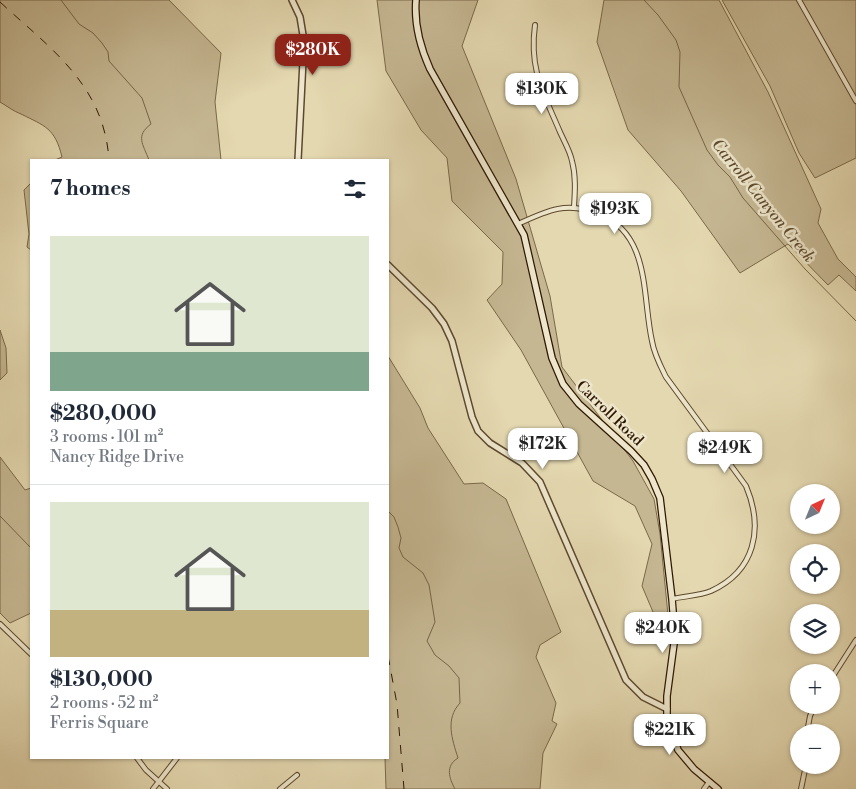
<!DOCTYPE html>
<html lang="en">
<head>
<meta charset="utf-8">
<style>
	body { margin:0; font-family:"Libre Bodoni",serif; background:#f2f2f3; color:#1f2937; height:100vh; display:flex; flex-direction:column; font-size:19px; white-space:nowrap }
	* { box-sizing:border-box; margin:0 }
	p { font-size:16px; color:#747a83 }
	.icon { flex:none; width:28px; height:28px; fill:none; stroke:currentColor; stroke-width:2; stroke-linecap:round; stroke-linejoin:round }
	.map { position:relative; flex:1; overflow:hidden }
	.drawer { position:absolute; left:30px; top:159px; width:359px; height:600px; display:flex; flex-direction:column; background:#fff; border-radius:0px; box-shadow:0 1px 4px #0004 }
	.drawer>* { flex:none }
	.needle { width:32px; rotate:43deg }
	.controls { position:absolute; left:790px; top:484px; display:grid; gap:10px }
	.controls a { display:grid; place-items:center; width:50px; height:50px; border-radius:50%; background:#fff; box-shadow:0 1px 4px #0004; font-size:25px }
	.price { position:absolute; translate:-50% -42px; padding:0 11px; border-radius:10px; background:#fff; color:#222; font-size:16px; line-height:32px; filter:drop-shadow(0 1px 2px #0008) }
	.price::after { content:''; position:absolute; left:50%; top:30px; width:15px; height:11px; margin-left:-8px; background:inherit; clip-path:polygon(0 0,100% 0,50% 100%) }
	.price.current { background:#8f2418; color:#fff }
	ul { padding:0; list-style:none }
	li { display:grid; align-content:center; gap:10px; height:265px; padding:0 20px }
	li+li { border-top:1px solid #e0e1e3 }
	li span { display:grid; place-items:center; height:155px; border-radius:0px; color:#555 }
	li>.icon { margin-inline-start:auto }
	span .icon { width:90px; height:90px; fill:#fffc; stroke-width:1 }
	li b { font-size:21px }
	h2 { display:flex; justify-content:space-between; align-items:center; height:60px; padding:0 20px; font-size:21px }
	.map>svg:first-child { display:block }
</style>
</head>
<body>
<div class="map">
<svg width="856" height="789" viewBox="0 0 856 789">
	<rect width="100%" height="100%" fill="#e4d8b0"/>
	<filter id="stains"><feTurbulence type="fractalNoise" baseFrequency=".004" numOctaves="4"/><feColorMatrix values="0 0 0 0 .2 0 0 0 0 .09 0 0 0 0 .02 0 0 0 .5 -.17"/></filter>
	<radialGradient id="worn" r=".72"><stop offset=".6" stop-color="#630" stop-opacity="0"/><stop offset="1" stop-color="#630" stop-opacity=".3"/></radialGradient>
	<!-- green -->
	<g fill="#c5b792" stroke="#7a6849">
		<path d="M0,0H169L221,53L215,102L221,160H55L62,157C55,128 45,126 21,114C13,111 7,106 0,102Z"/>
		<path d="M377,0H478L462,46L516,179L550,296L562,367L633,461L654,499L660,534L668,615L667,645L642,586L652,544L635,506L593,481L521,350L487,300L502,284L503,252L452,201L447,158L421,130L386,71Z"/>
		<path d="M604,0H719L768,92L821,209L818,223L838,259L856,277V291L839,275L828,285L788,244L740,273L681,191L628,130L597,42Z"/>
		<path d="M722,0H856V158L815,178L799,153L770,86Z"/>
		<path d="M31,183V250L27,247L29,234L24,190Z"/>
		<path d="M0,330L6,348L7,373L0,380Z"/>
		<path d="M388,356L420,408L428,428L464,484L483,483L506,499L561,632L540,645L536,657L556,703L552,721L557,724L543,753L540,789H386L385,758H388Z"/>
		<path d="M0,457L25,490L31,488V613L10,623L0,613Z"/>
	</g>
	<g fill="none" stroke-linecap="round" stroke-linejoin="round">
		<!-- stream -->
		<g stroke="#766446" stroke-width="1">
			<path d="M61,0L79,24L93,33L102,43L108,52L109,61L142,98L151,124C135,136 143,144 149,160"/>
			<path d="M644,0L658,15L676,40L680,52L679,87L707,150L718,165L730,177L743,198L805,269L856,321"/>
			<path d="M388,511L394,517L398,527L401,538L399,548L403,557L423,573L429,585L435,622L427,641L435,655L449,666L459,678L460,703C445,719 452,739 458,758C445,766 449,778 455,789"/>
			<path d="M0,516L31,548"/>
		</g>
		<defs>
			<g id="minor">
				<path d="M799,0L856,101"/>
				<path d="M535,25C529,69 543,92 560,132C564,141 570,151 572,161C576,176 575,191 574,207"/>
				<path d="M518,224C548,210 567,201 599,214C651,234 642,297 652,341C654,354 660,365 666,377L746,486C764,529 755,571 711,591C699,596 684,596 672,599"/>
				<path d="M0,624L31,654"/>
				<path d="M831,679L856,640"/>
				<path d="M807,732L810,716L815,705"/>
				<path d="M137,758L146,770L167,789"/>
				<path d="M153,789L177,758"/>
				<path d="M280,789L297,775"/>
				<path d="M704,789L709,782"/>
				<path d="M801,789L806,765"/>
			</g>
			<g id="tertiary">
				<path d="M292,0L300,17L304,41L298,160"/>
				<path d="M388,265L432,308L444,324L452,341L472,417L478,431L490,443L522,463L540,482L626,680L643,697L667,709"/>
			</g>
			<path id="secondary" d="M416,0C414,25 420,47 430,69L524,235L552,358L563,384L579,404L631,451L644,465L652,479L660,498L672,599L675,636L667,696V719L678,750L694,769L718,789"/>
		</defs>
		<!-- minor casing -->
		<use href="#minor" stroke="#5c482c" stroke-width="6"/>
		<!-- tertiary casing -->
		<use href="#tertiary" stroke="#5c482c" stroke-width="8"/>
		<!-- secondary casing -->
		<use href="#secondary" stroke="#2f1800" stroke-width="8"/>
		<!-- minor -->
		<use href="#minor" stroke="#ede6cc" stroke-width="4"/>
		<!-- tertiary -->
		<use href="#tertiary" stroke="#ede6cc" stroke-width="5"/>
		<!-- secondary -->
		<use href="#secondary" stroke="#ede6cc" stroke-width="5.5"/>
		<!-- rail -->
		<g stroke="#2f1800" stroke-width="1" stroke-dasharray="9 9" stroke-linecap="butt">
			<path d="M0,2C51,49 104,85 109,160"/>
			<path d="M388,656L397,704L404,789"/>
		</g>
	</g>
	<g text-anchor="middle" stroke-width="5" stroke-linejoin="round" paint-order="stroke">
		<!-- street labels -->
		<g font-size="15" fill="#2f1800" stroke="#ede6cc">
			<text transform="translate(610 413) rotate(44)" y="5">Carroll Road</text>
		</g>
		<!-- water labels -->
		<g font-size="16" font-style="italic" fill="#5f4b2e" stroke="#ede6cc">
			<text transform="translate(764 200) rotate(51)" y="6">Carroll Canyon Creek</text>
		</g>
	</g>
	<rect width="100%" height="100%" filter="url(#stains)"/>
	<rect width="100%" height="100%" fill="url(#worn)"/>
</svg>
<div class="controls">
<a><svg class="needle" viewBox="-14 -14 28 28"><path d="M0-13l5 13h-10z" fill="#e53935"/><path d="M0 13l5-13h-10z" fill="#747a83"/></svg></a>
<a><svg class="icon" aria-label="locate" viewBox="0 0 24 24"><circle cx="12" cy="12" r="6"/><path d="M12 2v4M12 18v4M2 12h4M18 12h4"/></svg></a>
<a><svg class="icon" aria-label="layers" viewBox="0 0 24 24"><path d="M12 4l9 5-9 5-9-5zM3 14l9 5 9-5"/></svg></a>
<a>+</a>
<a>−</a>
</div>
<b class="price current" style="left:313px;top:76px">$280K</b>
<b class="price" style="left:542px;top:115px">$130K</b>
<b class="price" style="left:615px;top:235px">$193K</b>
<b class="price" style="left:543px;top:470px">$172K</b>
<b class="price" style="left:725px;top:474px">$249K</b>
<b class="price" style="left:663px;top:654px">$240K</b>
<b class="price" style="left:670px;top:756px">$221K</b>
<section class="drawer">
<h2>7 homes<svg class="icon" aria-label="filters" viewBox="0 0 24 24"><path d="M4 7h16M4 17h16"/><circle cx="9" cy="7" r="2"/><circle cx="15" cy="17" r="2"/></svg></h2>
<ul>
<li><span style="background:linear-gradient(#dfe7d0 75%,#7fa58c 0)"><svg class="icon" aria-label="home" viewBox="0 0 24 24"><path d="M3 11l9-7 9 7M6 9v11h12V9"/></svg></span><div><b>$280,000</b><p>3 rooms · 101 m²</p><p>Nancy Ridge Drive</p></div></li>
<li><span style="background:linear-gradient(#dfe7d0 70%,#c2b280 0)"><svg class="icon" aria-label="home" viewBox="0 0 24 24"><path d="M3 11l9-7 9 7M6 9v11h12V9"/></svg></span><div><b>$130,000</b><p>2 rooms · 52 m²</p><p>Ferris Square</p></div></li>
</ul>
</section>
</div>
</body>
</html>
